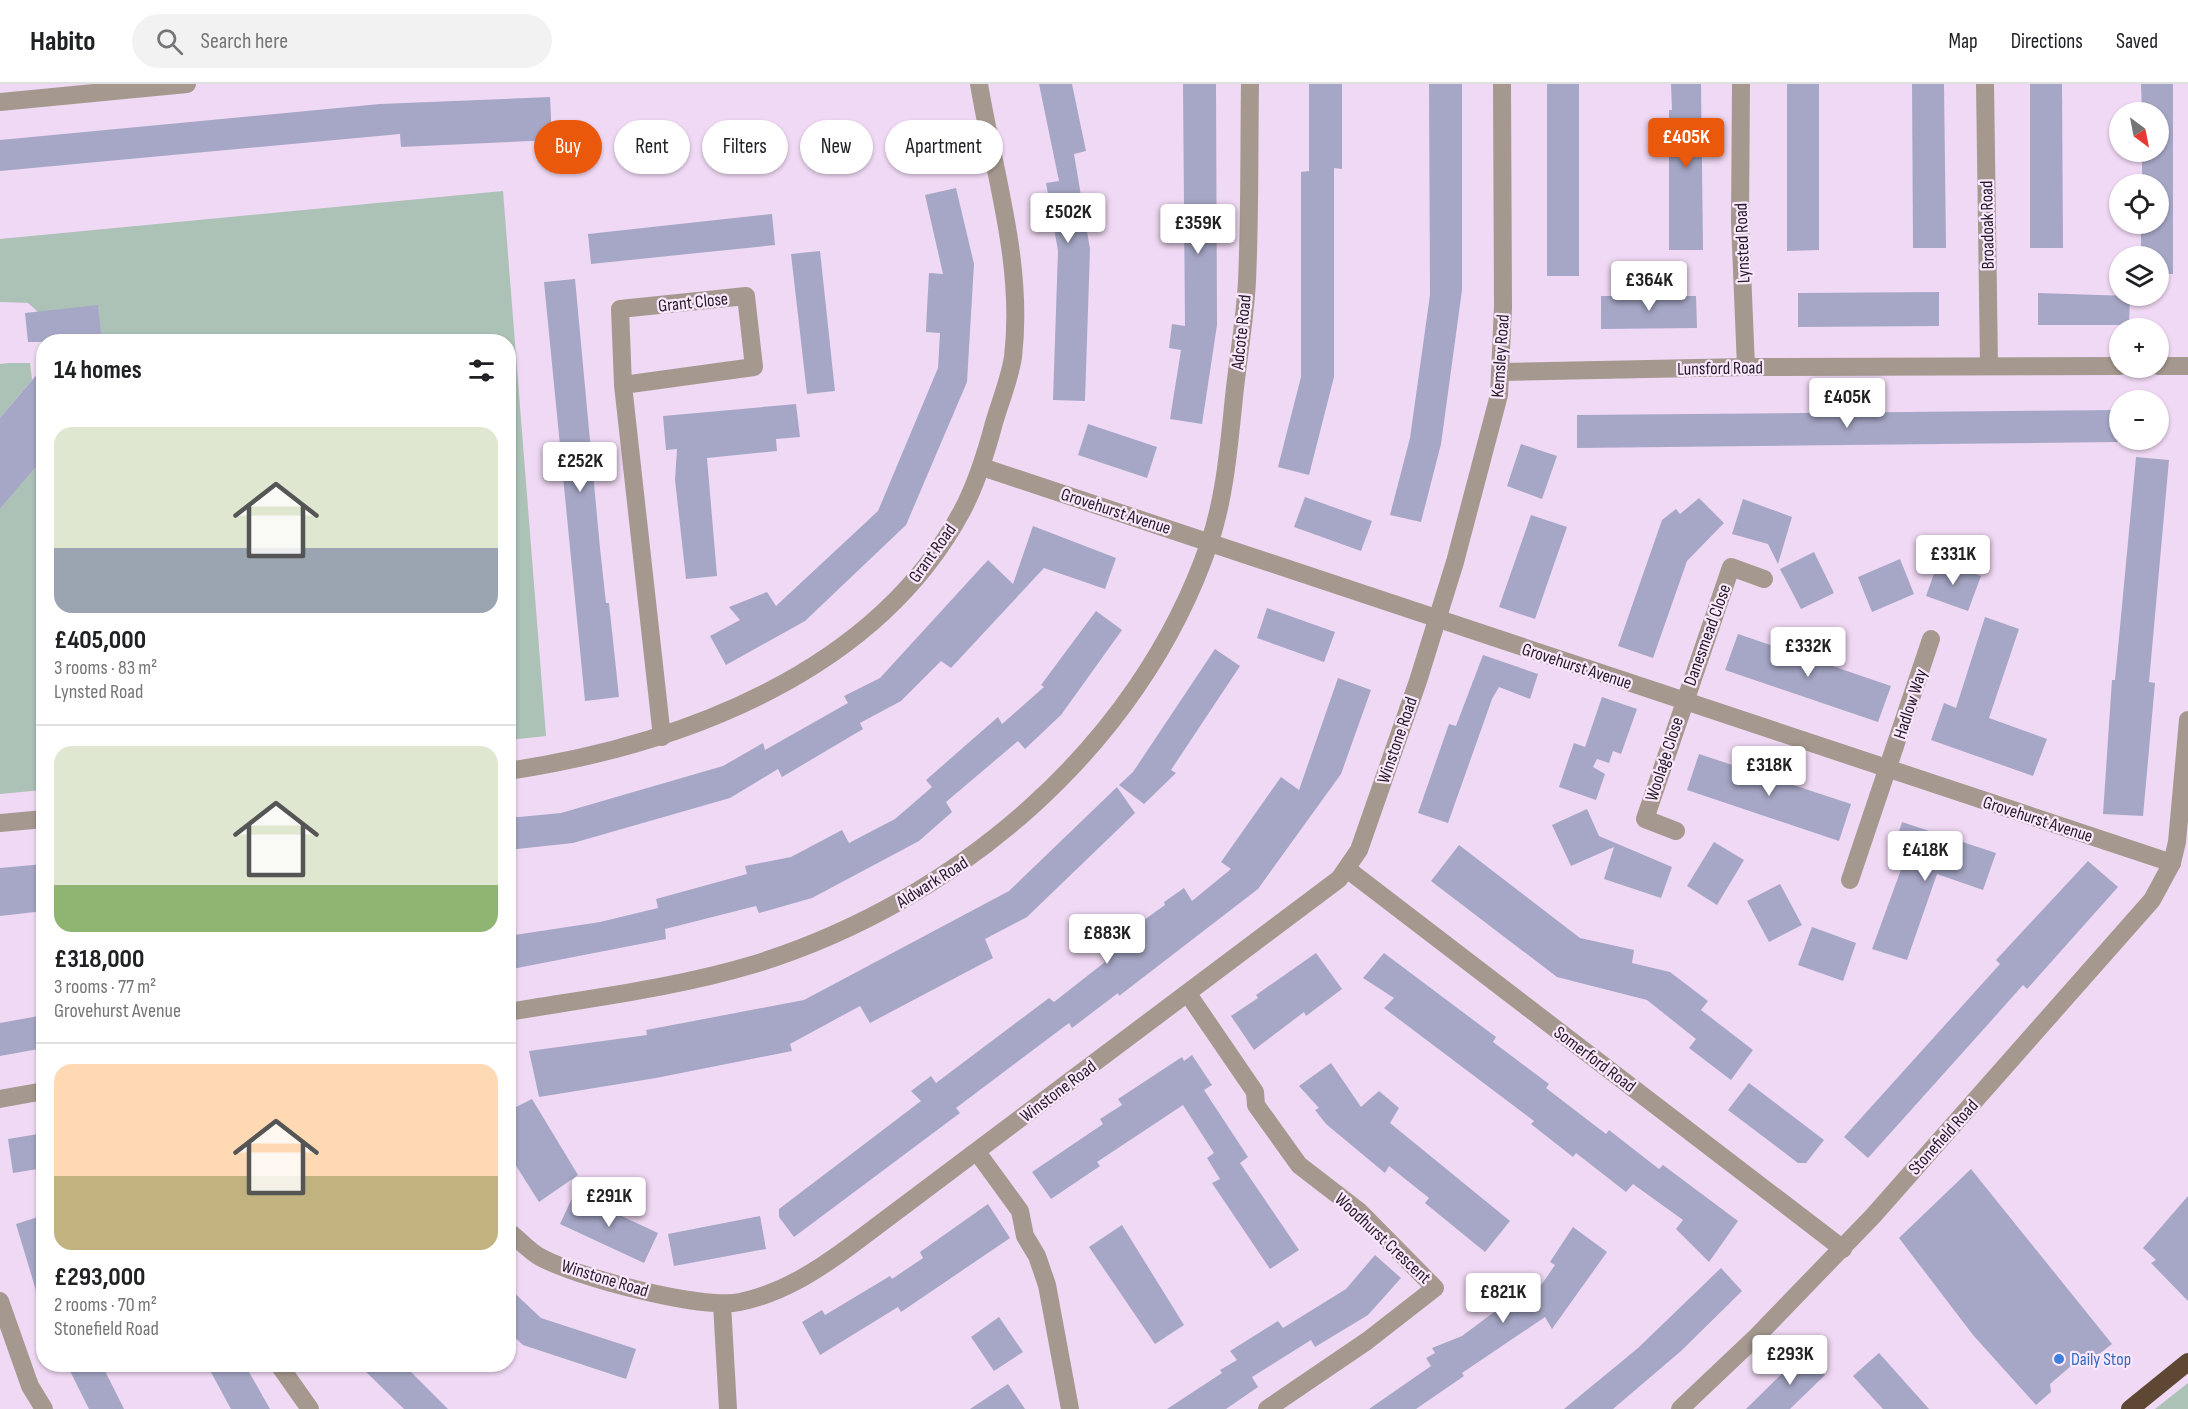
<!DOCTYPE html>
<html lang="en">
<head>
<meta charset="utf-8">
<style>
	body { margin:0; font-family:"Sofia Sans Condensed",sans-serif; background:#f2f2f2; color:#202124; height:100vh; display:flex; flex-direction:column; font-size:22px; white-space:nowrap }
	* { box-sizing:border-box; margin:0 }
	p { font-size:20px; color:#757577 }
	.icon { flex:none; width:33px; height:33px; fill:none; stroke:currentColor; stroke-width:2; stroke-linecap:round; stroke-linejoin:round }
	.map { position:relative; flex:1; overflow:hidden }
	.details { position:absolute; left:36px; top:250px; width:480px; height:1038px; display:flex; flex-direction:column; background:#fff; border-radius:24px; box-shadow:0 2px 4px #0004 }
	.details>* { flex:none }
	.banner { position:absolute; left:534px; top:36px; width:570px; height:54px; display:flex; gap:12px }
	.needle { width:39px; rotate:148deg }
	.buttons { position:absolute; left:2109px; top:18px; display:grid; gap:12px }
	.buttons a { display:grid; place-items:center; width:60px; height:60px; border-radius:50%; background:#fff; box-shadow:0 2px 4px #0004; font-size:30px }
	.price { position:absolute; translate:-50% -51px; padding:0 14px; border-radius:6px; background:#fff; color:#222; font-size:20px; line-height:39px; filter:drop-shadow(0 2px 3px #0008) }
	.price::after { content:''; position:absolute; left:50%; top:36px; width:18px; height:14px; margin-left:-9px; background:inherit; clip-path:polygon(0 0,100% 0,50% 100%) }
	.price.selected { background:#ea580c; color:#fff }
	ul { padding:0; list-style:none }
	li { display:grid; align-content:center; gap:12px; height:318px; padding:0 18px }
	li+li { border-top:2px solid #e0e0e0 }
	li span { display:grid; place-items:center; height:186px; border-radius:18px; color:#555 }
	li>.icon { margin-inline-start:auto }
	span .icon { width:108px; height:108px; fill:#fffc; stroke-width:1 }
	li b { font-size:26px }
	h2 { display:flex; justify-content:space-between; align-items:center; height:72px; padding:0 18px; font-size:26px }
	.pill { padding:0 21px; border-radius:27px; background:#fff; box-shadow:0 2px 4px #0004; font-size:21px; line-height:54px }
	.pill.selected { background:#ea580c; color:#fff }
	header { display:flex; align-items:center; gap:36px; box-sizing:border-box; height:84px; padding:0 30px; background:#fff; border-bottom:2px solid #e0e0e0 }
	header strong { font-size:28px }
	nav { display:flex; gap:33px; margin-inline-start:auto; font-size:21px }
	.search { width:420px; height:54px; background:#f2f2f2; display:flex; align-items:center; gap:15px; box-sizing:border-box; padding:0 21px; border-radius:33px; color:#757577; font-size:22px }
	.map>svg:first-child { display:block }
</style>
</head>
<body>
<header>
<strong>Habito</strong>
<div class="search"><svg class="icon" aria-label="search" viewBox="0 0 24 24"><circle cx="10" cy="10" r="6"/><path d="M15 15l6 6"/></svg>Search here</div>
<nav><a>Map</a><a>Directions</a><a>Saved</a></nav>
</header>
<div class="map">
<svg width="2188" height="1325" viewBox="0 0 2188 1325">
	<rect width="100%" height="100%" fill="#f0d9f4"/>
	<!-- green -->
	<g fill="#acc2b7">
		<path d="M503,107L546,652L509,656L508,258H102L38,228L28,219L0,218V155Z"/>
		<path d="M9,279H30L32,296L0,334V280Z"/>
		<path d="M43,373V706L0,710V425Z"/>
		<path d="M2188,1299V1325H2155Z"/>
	</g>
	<!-- building -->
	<g fill="#a6a7c6">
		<path d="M1039,0H1072L1086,67L1074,70L1090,165L1085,317L1053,316L1058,167L1046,99L1059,97Z"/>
		<path d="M1183,0H1216L1217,241L1202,340L1170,335L1181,266L1169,264L1172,240L1185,242Z"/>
		<path d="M1309,0H1342V85L1334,84V293L1309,391L1278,383L1301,293V88L1309,87Z"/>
		<path d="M1429,0H1462V206L1441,360L1421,438L1390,431L1410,354L1430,211Z"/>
		<rect x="1547" y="0" width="32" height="192"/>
		<path d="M1671,0H1701L1703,166H1669V26H1672Z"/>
		<path d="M1787,0H1819V166L1787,167Z"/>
		<path d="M1912,0H1944L1946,164H1913Z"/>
		<path d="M2030,0H2062L2063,164H2030Z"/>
		<path d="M2141,0H2173V190H2158V172H2141V140H2158V100H2142V68H2158V28H2142Z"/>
		<path d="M550,13L552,56L401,63L400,50L0,87V56L380,20Z"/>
		<path d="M956,104L974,180L967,298L906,441L805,537L726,581L710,552L740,536L729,523L767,508L776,522L878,427L938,284L940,249L926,248L927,225L929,189L943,190L925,111Z"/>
		<path d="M772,130L775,161L591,180L588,150Z"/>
		<path d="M820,167L835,307L807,310L791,170Z"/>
		<path d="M575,195L600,464L606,519H609L619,613L585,617L544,198Z"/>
		<path d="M1939,208V242L1798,243V209Z"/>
		<path d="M2038,209L2130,212L2129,241H2038Z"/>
		<path d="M1601,212H1696L1697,244L1601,245Z"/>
		<path d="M98,221L102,258H28L25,229Z"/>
		<path d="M44,282V373L0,425V334Z"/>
		<path d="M796,320L800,353L776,355L777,367L707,374L717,492L686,495L675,396L677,365L666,366L663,332Z"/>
		<path d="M2120,326V358L1577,364V331Z"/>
		<path d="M1088,340L1157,363L1147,394L1078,371Z"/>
		<path d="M1521,360L1557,372L1542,415L1507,402Z"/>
		<path d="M2136,373L2169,376L2149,598L2155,599L2143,732L2103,730L2112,596H2115Z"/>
		<path d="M1305,413L1372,437L1361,467L1294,443Z"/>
		<path d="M1699,414L1724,439L1687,477L1653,574L1618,562L1662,436L1676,425L1680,430Z"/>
		<path d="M1743,415L1792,433L1778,480L1768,460L1732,450Z"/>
		<path d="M1531,431L1567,443L1535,535L1499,523Z"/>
		<path d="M1033,442L1116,474L1105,505L1044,484L951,584L941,577L901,617L860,639L863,645L782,693L778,685L730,714L573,759L508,766V734L561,729L723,682L763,659L765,666L848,619L844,612L880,594L988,476L1013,500Z"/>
		<path d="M1814,468L1834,509L1801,525L1780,485Z"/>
		<path d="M1900,475L1914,510L1872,528L1858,493Z"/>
		<path d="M1939,476L1981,492L1968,527L1926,512Z"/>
		<path d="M1267,524L1335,548L1324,578L1257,554Z"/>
		<path d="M1096,527L1122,546L1061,631L1025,665L1018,657L946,718L952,728L919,757L812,814L759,829L756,822L665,845L666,855L512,885L508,852L600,838L658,824L656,815L747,790L745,782L791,773L842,746L849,759L895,735L932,703L926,696L998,633L1002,640L1044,603L1041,601Z"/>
		<path d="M1985,533L2019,545L1989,634L2047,655L2033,692L1931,656L1944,619L1956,624Z"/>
		<path d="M1738,550L1891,602L1878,638L1725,586Z"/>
		<path d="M1215,565L1240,582L1171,686L1176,689L1144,720L1119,701L1133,688Z"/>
		<path d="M1483,571L1538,590L1530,615L1499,603L1492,615L1448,739L1418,729L1449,640L1456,642Z"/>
		<path d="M1338,594L1371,606L1341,690L1258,805L1119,912L1118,909L1072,944L1069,939L956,1024L960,1029L794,1153L779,1133V1125L921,1017L911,1007L931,992L936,999L1049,914L1054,918L1105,878L1099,868L1165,821L1164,818L1184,804L1192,817L1231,785L1221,778L1281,693L1299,706Z"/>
		<path d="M1602,613L1637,625L1621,670L1613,667L1609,679L1597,675L1593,683L1605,690L1596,716L1559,703L1574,659L1585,663Z"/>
		<path d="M1699,670L1851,720L1839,757L1687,706Z"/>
		<path d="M1117,703L1135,729L1027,833L985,855L993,874L870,939L860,922L790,960L792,967L656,994L539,1013L529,967L647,951L646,946L804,916L1009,807Z"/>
		<path d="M1587,725L1599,752L1672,783L1661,814L1604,795L1614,763L1571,782L1552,741Z"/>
		<path d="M1902,738L1996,769L1983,806L1937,790L1907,876L1872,865L1903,780L1890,775Z"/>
		<path d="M1714,758L1744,776L1717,821L1687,802Z"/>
		<path d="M1459,761L1580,854L1634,866L1632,879L1670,888L1708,917L1701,926L1753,966L1731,996L1689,964L1696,955L1647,916L1557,893L1431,797Z"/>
		<path d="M2088,777L2118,803L2027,905L2023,901L1982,947L1868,1074L1844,1053L2000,880L1996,876Z"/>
		<path d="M44,780V827L0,832V784Z"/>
		<path d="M1780,800L1802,841L1769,858L1747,817Z"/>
		<path d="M1812,843L1856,859L1843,897L1798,881Z"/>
		<path d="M1316,869L1342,905L1306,932L1304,928L1254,966L1231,932L1258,914L1256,911Z"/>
		<path d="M1384,869L1496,953L1493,958L1549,1000L1546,1004L1606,1050L1609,1046L1659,1085L1663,1081L1738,1137L1709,1178L1676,1145L1683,1136L1633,1100L1626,1108L1576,1069L1573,1073L1531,1040L1534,1037L1384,924L1394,914L1363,894Z"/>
		<path d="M44,931V964L0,972V939Z"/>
		<path d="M1192,971L1212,1001L1204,1006L1248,1073L1240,1079L1299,1166L1270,1185L1212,1099L1220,1095L1207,1074L1214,1069L1183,1021L1097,1078L1100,1082L1051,1115L1032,1088L1103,1040L1100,1035L1122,1021L1118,1015L1182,973L1184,977Z"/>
		<path d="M1331,979L1361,1023L1379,1007L1399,1024L1390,1039L1510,1137L1485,1168L1425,1119L1429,1114L1389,1082L1385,1089L1326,1040L1315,1026L1319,1024L1299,1002Z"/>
		<path d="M1749,999L1824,1056L1806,1079H1798L1728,1026Z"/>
		<path d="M532,1015L578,1091L539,1118L508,1069V1027Z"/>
		<path d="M44,1049V1084L13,1089L8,1055Z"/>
		<path d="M1971,1085L2112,1260L2094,1274L2085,1270L2050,1300L2051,1308L2036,1321L1973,1251L1899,1154Z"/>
		<path d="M574,1110L658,1149L644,1179L560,1140Z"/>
		<path d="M2188,1112V1217L2151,1179L2156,1176L2143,1164Z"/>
		<path d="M988,1120L1010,1154L901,1228L898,1223L820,1271L802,1238L822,1226L825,1231L890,1192L892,1195L923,1174L920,1168Z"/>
		<path d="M44,1131V1213H38L16,1140Z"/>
		<path d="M760,1132L766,1165L674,1182L668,1150Z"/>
		<path d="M1122,1141L1184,1241L1155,1260L1089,1163Z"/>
		<path d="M1573,1143L1607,1168L1552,1245L1545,1233L1462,1289L1464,1292L1416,1325H1369L1431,1282L1426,1274L1435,1269L1432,1264L1462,1252L1517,1211L1526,1223L1555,1181L1550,1178Z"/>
		<path d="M1375,1171L1401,1194L1368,1231L1315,1263L1311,1256L1252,1293L1258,1303L1226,1325H1167L1222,1289L1220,1286L1237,1276L1230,1267L1278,1237L1283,1244L1346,1205Z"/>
		<path d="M1721,1184L1742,1207L1681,1267L1613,1325H1564L1638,1264Z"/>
		<path d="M508,1203L541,1234L636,1265L626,1295L523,1261L508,1247Z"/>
		<path d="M999,1233L1023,1268L994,1287L971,1253Z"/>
		<path d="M1804,1268L1825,1291L1790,1325H1746Z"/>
		<path d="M1879,1269L1929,1325H1883L1872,1313L1853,1292Z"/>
		<path d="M67,1281H102L124,1325H89Z"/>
		<path d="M207,1281H245L270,1325H231Z"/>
		<path d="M359,1281H404L448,1325H404Z"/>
		<path d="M1008,1300L1025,1325H970Z"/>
	</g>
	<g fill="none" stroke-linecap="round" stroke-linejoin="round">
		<!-- minor -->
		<g stroke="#a5998f" stroke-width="18">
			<path d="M1741,0L1740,138L1746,283"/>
			<path d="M1985,0L1989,282"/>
			<path d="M0,18L187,0"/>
			<path d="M2158,282H2188"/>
			<path d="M1501,288L1746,283L2120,282"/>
			<path d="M623,301L754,283L746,212L620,225L623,301L662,653"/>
			<path d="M982,383L2172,779"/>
			<path d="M508,687C681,661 875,589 962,427C977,399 986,369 994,339C1000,318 1010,294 1013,273C1024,180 994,90 979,0"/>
			<path d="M0,739L44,735"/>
			<path d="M1676,747L1645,735L1731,483L1764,495"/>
			<path d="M1347,785L1843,1165"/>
			<path d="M1850,796L1931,555"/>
			<path d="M1188,910L1255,1008L1256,1021L1299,1081L1360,1128L1435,1204L1367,1257L1267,1325"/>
			<path d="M508,928C591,914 675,904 755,880C957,817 1139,663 1209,460C1225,414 1229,361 1234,313C1238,274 1245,236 1247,197C1250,132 1249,66 1250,0"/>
			<path d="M0,1015L44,1007"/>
			<path d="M977,1068L1020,1127L1025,1152L1037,1172L1047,1201L1070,1325"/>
			<path d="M508,1147C519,1155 529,1167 540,1173C576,1193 701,1226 740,1218C783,1209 818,1186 853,1160L1339,795L1359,766L1418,597L1455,478L1499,311L1503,223L1502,0"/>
			<path d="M0,1217L30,1302L44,1325"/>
			<path d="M722,1220L728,1325"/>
			<path d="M279,1281L310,1325"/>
			<path d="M1680,1325L1757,1252L1873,1132L2152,816L2172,779L2177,758L2188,636"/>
		</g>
		<!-- highway -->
		<path stroke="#5e4733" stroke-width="18" d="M2130,1325L2188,1278"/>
	</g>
	<!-- markers -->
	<circle fill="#3f7fe0" stroke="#fbe8fe" stroke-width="2" cx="2059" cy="1275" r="6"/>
	<g text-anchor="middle" stroke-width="4.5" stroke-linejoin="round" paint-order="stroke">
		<!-- street labels -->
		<g font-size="18" fill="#231b25" stroke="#fbe8fe">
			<text transform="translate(1987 141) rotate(-91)" y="6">Broadoak Road</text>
			<text transform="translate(1742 159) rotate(-92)" y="6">Lynsted Road</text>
			<text transform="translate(693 218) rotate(-6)" y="6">Grant Close</text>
			<text transform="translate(1241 248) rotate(-84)" y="6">Adcote Road</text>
			<text transform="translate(1500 272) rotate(-86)" y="6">Kemsley Road</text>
			<text transform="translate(1720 284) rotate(-1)" y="6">Lunsford Road</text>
			<text transform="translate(1116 427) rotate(18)" y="6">Grovehurst Avenue</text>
			<text transform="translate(932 469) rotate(-54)" y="6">Grant Road</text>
			<text transform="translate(1707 551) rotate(-70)" y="6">Danesmead Close</text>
			<text transform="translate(1577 582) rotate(18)" y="6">Grovehurst Avenue</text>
			<text transform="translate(1910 620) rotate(-72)" y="6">Hadlow Way</text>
			<text transform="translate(1397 656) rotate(-71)" y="6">Winstone Road</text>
			<text transform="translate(1664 675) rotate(-72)" y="6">Woolage Close</text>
			<text transform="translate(2038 735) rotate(18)" y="6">Grovehurst Avenue</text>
			<text transform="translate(932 798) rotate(-32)" y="6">Aldwark Road</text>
			<text transform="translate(1595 975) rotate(37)" y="6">Somerford Road</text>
			<text transform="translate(1058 1007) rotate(-37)" y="6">Winstone Road</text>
			<text transform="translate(1943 1053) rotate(-48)" y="6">Stonefield Road</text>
			<text transform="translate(1383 1154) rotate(43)" y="6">Woodhurst Crescent</text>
			<text transform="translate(605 1194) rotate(17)" y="6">Winstone Road</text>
		</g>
		<!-- shop labels -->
		<g font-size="18" fill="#366cbe" stroke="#fbe8fe" text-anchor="start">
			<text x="2071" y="1281">Daily Stop</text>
		</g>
	</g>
</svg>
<div class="buttons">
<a><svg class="needle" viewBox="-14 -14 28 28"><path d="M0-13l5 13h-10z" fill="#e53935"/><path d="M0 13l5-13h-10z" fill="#757577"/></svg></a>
<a><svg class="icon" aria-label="locate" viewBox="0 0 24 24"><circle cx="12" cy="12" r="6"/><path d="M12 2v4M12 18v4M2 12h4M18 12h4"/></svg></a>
<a><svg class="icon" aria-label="layers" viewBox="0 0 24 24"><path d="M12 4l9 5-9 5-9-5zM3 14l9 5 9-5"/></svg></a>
<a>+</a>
<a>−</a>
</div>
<b class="price selected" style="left:1686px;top:85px">£405K</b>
<b class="price" style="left:1068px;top:160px">£502K</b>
<b class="price" style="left:1198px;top:171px">£359K</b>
<b class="price" style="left:1649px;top:228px">£364K</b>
<b class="price" style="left:1847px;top:345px">£405K</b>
<b class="price" style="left:580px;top:409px">£252K</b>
<b class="price" style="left:1953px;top:502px">£331K</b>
<b class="price" style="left:1808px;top:594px">£332K</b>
<b class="price" style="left:1769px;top:713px">£318K</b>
<b class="price" style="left:1925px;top:798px">£418K</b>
<b class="price" style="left:1107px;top:881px">£883K</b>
<b class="price" style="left:609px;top:1144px">£291K</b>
<b class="price" style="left:1503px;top:1240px">£821K</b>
<b class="price" style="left:1790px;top:1302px">£293K</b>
<div class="banner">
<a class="pill selected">Buy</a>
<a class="pill">Rent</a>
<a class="pill">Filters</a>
<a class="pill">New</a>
<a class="pill">Apartment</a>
</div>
<section class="details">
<h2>14 homes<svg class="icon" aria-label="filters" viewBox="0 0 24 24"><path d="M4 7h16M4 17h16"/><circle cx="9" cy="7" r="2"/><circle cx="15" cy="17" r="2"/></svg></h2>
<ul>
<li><span style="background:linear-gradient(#dfe7d0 65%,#9aa5b1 0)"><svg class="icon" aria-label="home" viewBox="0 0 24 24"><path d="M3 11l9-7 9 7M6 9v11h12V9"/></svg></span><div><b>£405,000</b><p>3 rooms · 83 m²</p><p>Lynsted Road</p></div></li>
<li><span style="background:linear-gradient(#dfe7d0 75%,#8fb573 0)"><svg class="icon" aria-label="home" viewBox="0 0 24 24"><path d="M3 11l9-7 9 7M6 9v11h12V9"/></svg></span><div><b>£318,000</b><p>3 rooms · 77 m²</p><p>Grovehurst Avenue</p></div></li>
<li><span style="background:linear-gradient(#ffd9b3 60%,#c2b280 0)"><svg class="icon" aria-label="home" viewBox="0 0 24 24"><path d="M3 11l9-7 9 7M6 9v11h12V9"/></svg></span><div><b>£293,000</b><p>2 rooms · 70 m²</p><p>Stonefield Road</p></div></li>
</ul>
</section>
</div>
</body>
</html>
